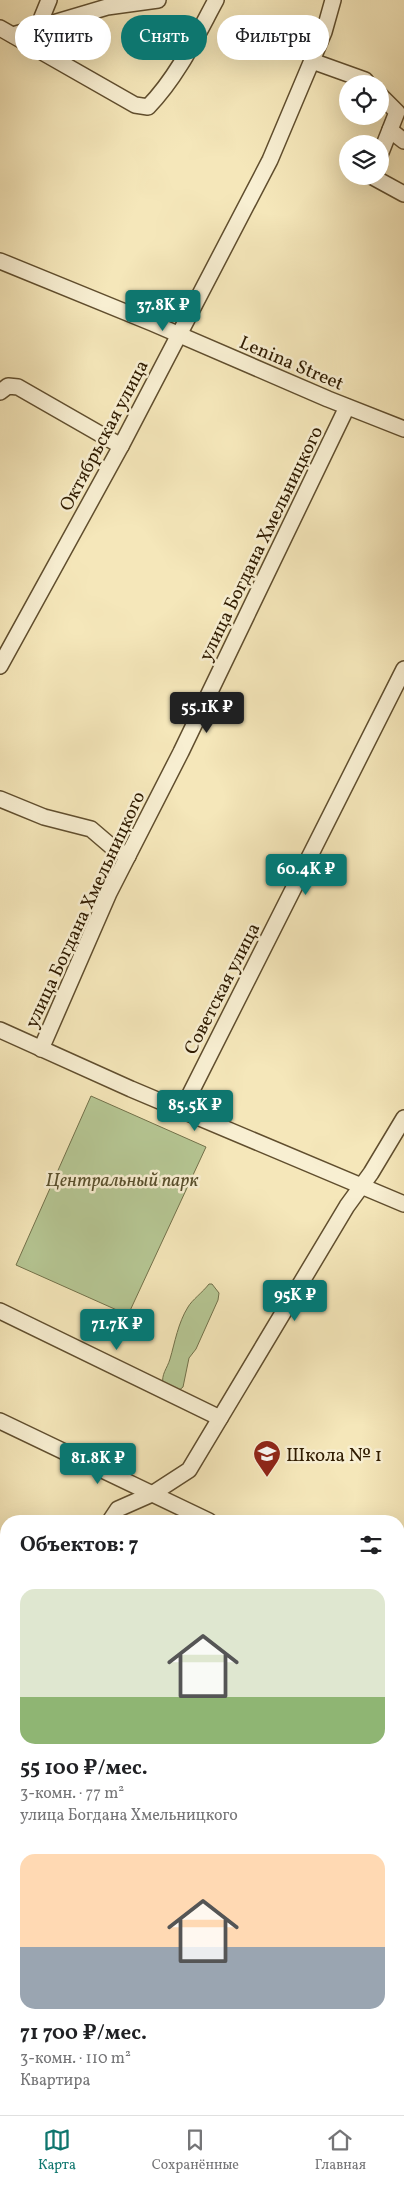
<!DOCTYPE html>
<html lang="ru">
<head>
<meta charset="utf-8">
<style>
	body { margin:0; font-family:Vollkorn,serif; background:#f6f6f6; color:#202124; height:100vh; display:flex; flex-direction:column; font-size:19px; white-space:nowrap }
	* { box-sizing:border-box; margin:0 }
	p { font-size:16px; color:#757577 }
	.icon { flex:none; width:28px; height:28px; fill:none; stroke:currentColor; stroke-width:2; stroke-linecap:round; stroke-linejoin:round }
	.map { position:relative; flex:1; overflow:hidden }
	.details { position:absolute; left:0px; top:1515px; width:405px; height:600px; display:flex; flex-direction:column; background:#fff; border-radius:20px 20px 0 0; box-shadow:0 5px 20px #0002 }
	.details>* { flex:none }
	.top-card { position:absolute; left:15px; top:15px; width:375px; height:45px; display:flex; gap:10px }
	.fabs { position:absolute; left:339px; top:75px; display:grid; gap:10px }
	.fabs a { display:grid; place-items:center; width:50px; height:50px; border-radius:50%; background:#fff; box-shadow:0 5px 20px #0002; font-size:25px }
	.price { position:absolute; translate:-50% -42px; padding:0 11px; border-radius:5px; background:#0f766e; color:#fff; font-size:16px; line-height:32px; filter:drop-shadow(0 1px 2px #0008) }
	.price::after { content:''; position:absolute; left:50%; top:30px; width:15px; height:11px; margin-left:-8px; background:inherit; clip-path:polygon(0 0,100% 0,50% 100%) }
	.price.active { background:#222; color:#fff }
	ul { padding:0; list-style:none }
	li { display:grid; align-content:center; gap:10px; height:265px; padding:0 20px }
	li span { display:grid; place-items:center; height:155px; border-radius:15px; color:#555 }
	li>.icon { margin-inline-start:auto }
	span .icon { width:90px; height:90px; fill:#fffc; stroke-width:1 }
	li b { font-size:21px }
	h2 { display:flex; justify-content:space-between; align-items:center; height:60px; padding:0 20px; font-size:21px }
	.chip { padding:0 18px; border-radius:22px; background:#fff; box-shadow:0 5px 20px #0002; font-size:18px; line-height:45px }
	.chip.active { background:#0f766e; color:#fff }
	.dock { display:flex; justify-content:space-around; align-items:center; height:70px; border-top:1px solid #e0e0e0; background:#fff; font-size:14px; color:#757577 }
	.dock a { display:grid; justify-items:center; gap:2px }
	.dock .active { color:#0f766e }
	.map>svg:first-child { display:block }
</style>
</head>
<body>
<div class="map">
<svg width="404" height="2115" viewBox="0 0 404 2115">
	<rect width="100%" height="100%" fill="#f5e7ba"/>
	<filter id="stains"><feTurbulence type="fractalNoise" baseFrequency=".004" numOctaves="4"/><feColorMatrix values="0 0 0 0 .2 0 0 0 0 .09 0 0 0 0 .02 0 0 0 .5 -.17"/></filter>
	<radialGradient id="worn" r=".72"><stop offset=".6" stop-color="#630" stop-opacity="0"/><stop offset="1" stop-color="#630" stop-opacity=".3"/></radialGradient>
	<!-- green -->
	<g fill="#b6c794" stroke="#72714a">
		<path d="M91,1096L206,1147L128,1315L16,1265Z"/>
		<path d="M209,1284H212L219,1293L218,1300L196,1349L189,1358L183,1387L177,1392L163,1385C161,1374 167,1369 170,1359C175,1342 178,1323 188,1307C192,1300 203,1292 209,1284Z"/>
	</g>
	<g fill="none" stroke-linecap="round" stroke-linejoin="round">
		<defs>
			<g id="minor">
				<path d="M38,27L49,0"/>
				<path d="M0,28L135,105L148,107C178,76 196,37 216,0"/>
				<path d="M13,35L107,7L158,0"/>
				<path d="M312,61L365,80L368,84"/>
				<path d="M380,95L397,112L380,155"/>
				<path d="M390,130L404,141"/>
				<path d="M371,176L404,194"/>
				<path d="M0,261L152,323L328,399L404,429"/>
				<path d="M0,392L8,386L18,387L121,446"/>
				<path d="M0,666L121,446L270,160L324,32L333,0"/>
				<path d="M0,799L44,817L91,829L112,847L128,856"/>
				<path d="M0,1030L131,1089L404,1204"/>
				<path d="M41,1049L109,893L181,752L347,407"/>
				<path d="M182,1110L404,669"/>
				<path d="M0,1311L220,1418"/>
				<path d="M0,1421L209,1521"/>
				<path d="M110,1521L118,1509L152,1494L189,1470L347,1206L371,1173L404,1118"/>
				<path d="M399,1611L404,1613"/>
				<path d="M0,1756L6,1743"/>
				<path d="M0,1875L6,1878"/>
				<path d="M399,2052L404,2054"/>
				<path d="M0,2082L6,2085"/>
				<path d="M59,2109L72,2115"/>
			</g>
		</defs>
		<!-- minor casing -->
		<use href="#minor" stroke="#604e2e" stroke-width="18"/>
		<!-- minor -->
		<use href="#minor" stroke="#f8efd2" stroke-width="15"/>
	</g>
	<!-- icons -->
	<defs>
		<symbol id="school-pin" viewBox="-11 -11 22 30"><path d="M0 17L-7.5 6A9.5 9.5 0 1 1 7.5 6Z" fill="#8f2418" stroke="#f8efd2"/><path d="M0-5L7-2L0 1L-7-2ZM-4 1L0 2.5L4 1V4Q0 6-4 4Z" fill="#fff"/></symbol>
	</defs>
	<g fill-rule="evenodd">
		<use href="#school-pin" x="251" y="1438" width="32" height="43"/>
	</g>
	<g text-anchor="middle" stroke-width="5" stroke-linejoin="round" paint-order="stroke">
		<!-- street labels -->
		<g font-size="19" fill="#2f1b00" stroke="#f8efd2">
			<text transform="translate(292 362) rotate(23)" y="7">Lenina Street</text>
			<text transform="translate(103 435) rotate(-62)" y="7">Октябрьская улица</text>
			<text transform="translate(260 543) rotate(-64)" y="7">улица Богдана Хмельницкого</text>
			<text transform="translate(84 909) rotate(-65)" y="7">улица Богдана Хмельницкого</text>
			<text transform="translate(221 988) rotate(-63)" y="7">Советская улица</text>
		</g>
		<!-- park labels -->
		<g font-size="19" font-style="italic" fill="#584f2c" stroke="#f8efd2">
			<text x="122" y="1186">Центральный парк</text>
		</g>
		<!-- poi labels -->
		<g font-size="19" fill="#2f1b00" stroke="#f8efd2" text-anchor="start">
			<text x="286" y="1461">Школа № 1</text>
		</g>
	</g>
	<rect width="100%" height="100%" filter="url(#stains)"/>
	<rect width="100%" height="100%" fill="url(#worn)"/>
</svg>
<div class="fabs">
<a><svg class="icon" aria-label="locate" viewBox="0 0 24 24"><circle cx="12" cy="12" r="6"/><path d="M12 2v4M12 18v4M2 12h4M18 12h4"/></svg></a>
<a><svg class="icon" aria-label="layers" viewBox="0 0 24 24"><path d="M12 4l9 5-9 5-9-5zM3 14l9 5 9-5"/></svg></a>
</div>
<b class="price" style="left:163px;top:332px">37.8K ₽</b>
<b class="price active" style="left:207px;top:734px">55.1K ₽</b>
<b class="price" style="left:306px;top:896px">60.4K ₽</b>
<b class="price" style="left:195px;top:1132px">85.5K ₽</b>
<b class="price" style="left:295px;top:1322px">95K ₽</b>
<b class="price" style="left:117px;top:1351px">71.7K ₽</b>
<b class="price" style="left:98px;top:1485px">81.8K ₽</b>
<div class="top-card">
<a class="chip">Купить</a>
<a class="chip active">Снять</a>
<a class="chip">Фильтры</a>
</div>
<section class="details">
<h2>Объектов: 7<svg class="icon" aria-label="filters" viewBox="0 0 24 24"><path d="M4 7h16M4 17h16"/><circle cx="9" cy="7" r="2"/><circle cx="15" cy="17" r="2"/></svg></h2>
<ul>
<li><span style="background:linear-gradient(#dfe7d0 70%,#8fb573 0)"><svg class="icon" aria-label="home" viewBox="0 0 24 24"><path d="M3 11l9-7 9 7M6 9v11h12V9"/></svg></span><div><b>55 100 ₽/мес.</b><p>3-комн. · 77 m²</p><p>улица Богдана Хмельницкого</p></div></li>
<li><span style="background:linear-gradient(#ffd9b3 60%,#9aa5b1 0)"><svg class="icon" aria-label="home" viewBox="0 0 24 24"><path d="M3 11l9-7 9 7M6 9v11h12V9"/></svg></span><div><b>71 700 ₽/мес.</b><p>3-комн. · 110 m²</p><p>Квартира</p></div></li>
</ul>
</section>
</div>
<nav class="dock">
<a class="active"><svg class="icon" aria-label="map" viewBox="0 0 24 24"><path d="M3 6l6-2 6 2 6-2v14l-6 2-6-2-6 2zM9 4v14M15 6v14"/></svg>Карта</a>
<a><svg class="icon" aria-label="saved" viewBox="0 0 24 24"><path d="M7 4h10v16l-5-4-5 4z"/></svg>Сохранённые</a>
<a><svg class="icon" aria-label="home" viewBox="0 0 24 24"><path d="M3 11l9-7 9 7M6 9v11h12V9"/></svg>Главная</a>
</nav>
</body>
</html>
